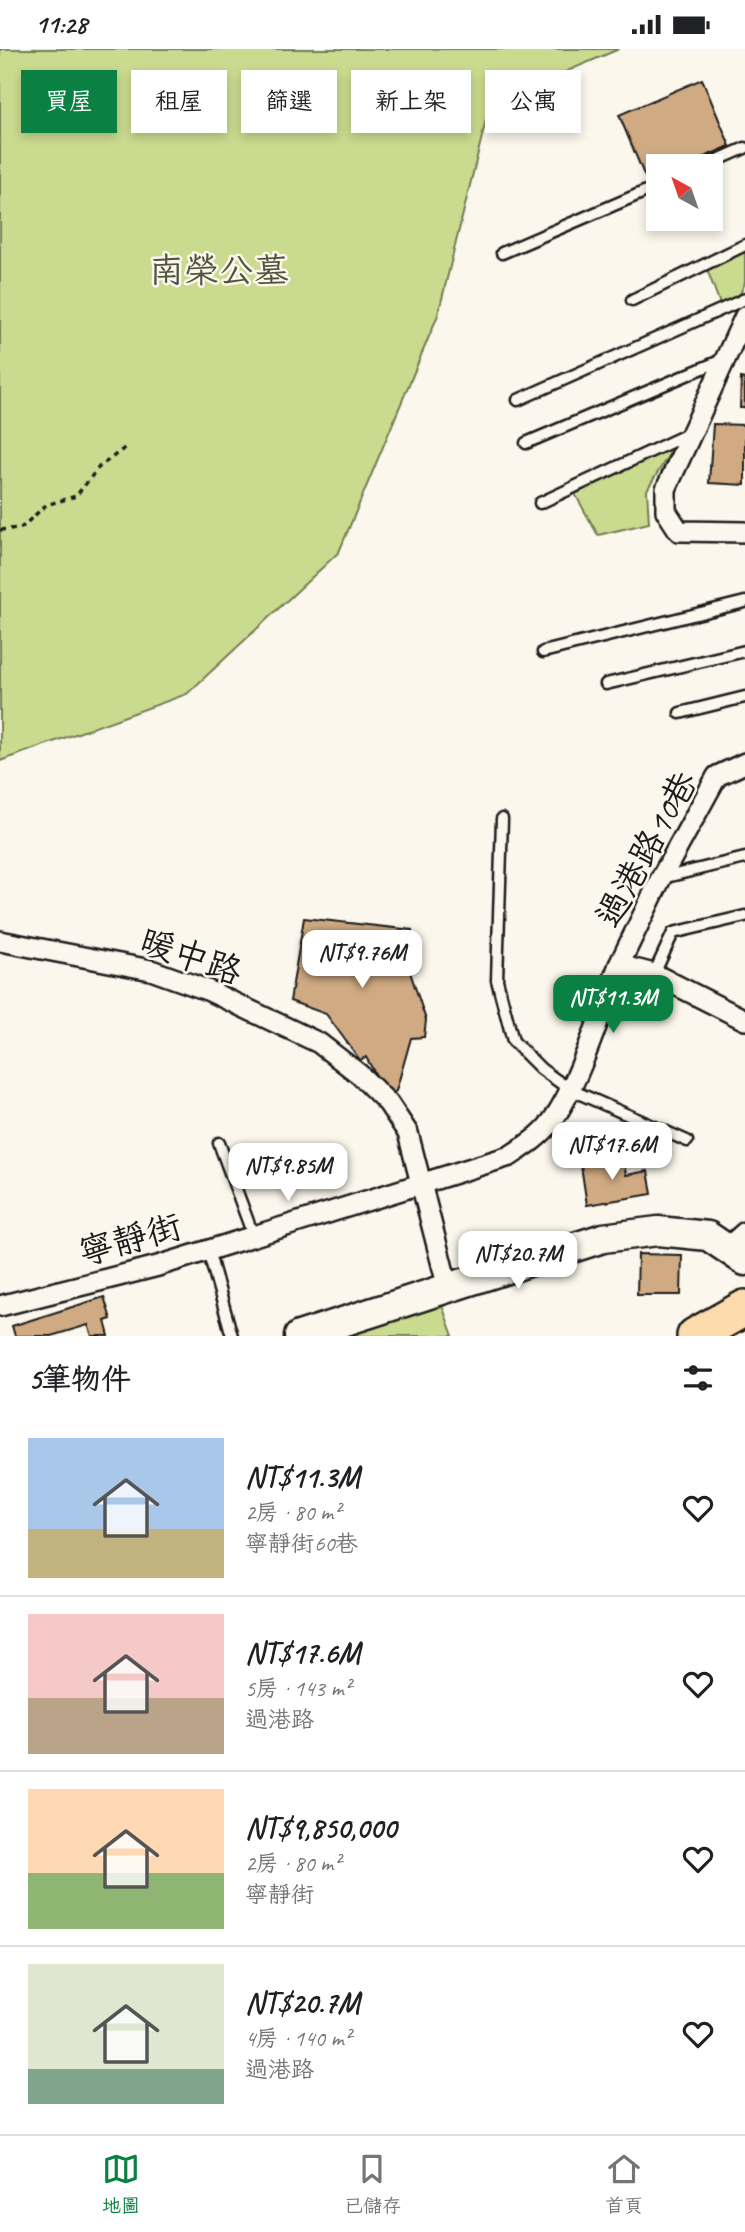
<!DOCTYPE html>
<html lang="zh-TW">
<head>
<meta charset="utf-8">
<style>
	body { margin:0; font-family:Caveat,"LXGW WenKai TC",sans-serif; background:#f6f6f6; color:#202124; height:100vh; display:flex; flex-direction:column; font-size:26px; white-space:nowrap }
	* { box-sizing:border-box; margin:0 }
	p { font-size:23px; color:#757577 }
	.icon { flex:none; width:38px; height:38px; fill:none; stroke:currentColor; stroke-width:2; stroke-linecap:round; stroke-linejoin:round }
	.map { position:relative; height:1287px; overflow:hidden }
	.side { display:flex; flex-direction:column; background:#fff; flex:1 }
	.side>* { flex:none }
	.hud { position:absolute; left:21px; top:21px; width:704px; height:63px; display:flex; gap:14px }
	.needle { width:46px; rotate:320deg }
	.buttons { position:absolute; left:646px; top:105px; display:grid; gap:14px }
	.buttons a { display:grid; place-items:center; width:77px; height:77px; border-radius:0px; background:#fff; box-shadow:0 4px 10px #0003; font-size:35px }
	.price { position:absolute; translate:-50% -60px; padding:0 16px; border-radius:14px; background:#fff; color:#222; font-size:23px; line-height:46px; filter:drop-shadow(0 2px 4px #0008) }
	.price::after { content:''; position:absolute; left:50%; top:42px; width:21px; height:16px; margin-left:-10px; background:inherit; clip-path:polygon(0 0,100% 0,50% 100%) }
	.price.selected { background:#0b8043; color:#fff }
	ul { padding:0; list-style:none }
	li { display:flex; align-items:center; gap:21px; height:175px; padding:0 28px }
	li+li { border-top:2px solid #e0e0e0 }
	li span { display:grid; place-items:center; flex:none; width:196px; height:140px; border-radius:0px; color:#555 }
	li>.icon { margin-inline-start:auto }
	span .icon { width:84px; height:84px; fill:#fffc; stroke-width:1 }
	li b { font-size:30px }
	h2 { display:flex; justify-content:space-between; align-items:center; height:84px; padding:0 28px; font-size:30px }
	.tag { padding:0 24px; border-radius:0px; background:#fff; box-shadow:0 4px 10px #0003; font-size:24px; line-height:63px }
	.tag.selected { background:#0b8043; color:#fff }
	.status { display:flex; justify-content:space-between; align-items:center; height:49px; padding:0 35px; background:#fff; direction:ltr }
	.status svg { height:19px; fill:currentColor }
	.menu { display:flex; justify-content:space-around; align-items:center; height:98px; border-top:2px solid #e0e0e0; background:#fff; font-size:19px; color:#757577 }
	.menu a { display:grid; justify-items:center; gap:4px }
	.menu .selected { color:#0b8043 }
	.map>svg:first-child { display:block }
</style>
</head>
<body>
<div class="status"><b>11:28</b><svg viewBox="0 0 49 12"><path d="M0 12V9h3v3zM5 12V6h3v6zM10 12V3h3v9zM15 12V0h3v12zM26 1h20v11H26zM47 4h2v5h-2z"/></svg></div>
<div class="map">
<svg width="745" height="1287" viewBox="0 0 745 1287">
	<rect width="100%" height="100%" fill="#fbf7ec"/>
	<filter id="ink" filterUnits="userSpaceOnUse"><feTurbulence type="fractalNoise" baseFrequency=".0143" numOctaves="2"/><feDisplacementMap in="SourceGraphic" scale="14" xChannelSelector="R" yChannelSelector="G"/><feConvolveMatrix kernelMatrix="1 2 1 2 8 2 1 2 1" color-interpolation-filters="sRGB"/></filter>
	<g filter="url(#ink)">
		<!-- green -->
		<g fill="#cada8e" stroke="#737b55" stroke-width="2">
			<path d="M0,0H619L490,55L438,266L339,503L187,645L0,712Z"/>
			<path d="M745,201V234L739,247L720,255L707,220Z"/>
			<path d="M677,392L647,441L649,474L598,486L575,445Z"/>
			<path d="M439,1248L453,1287H335Z"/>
		</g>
		<!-- building -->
		<g fill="#d0aa82" stroke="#1c1c1c" stroke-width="2">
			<path d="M702,30L730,97L683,117H658V128L647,133L619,66Z"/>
			<path d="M741,329L745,330V359H740Z"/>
			<path d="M713,375L745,376V436L709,434Z"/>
			<path d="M304,869L412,881L408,917L426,971L424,988L411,989L396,1042L387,1047L366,1008L360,1011L326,965L290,952Z"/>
			<path d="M602,1107L603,1117L624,1114L626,1126L648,1122L652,1145L587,1156L580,1110Z"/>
			<path d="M638,1205L682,1206L681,1246H637Z"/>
			<path d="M104,1248L111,1270L105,1272L109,1287H92L88,1276L51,1287H15L12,1277Z"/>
		</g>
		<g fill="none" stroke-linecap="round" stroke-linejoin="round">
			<defs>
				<g id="lane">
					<path d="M704,117L745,99"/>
					<path d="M502,204L658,137"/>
					<path d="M632,251L745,196"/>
					<path d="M518,351L745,250"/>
					<path d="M526,394L722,311"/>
					<path d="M540,454L688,385"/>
					<path d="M543,603L745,553"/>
					<path d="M606,635L745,602"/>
					<path d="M680,664L745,648"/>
					<path d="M502,770L497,931L513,992L541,1020L569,1040L687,1092"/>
					<path d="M662,829L745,809"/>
					<path d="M654,925L673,884L745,867"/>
					<path d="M219,1094L253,1186"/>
					<path d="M208,1201L232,1287"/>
				</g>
				<g id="street">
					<path d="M745,267L666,440V462L679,482L745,483"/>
					<path d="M745,714L717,727L661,829L619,916L654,925L745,971"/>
					<path d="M0,892L151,921L207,941L319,994L359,1025L388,1054L408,1084L448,1239"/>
					<path d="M728,1198L745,1183"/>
					<path d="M0,1257L158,1217L510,1107C525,1097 541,1087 552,1072C579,1035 601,961 619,916"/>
				</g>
				<path id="secondary" d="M299,1287L603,1189L658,1182L708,1187L745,1212"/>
				<path id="highway" d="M695,1287L745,1259"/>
			</defs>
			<!-- lane casing -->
			<use href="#lane" stroke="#1c1c1c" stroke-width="15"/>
			<!-- street casing -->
			<use href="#street" stroke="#1c1c1c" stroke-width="24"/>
			<!-- secondary casing -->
			<use href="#secondary" stroke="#1c1c1c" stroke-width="33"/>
			<!-- highway casing -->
			<use href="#highway" stroke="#1c1c1c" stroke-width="40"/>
			<!-- path -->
			<path stroke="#1c1c1c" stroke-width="3.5" stroke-dasharray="5 5" stroke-linecap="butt" d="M0,481L21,479L46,456L76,447L99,418L126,398"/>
			<!-- lane -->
			<use href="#lane" stroke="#fbf7ec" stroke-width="10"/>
			<!-- street -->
			<use href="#street" stroke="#fbf7ec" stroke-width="19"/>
			<!-- secondary -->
			<use href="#secondary" stroke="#fbf7ec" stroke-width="28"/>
			<!-- highway -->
			<use href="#highway" stroke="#fedbac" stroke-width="35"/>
		</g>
	</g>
	<g text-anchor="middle" stroke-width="5" stroke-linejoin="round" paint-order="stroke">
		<!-- park labels -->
		<g font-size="35" fill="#50553e" stroke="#fbf7ec">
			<text x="219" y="233">南榮公墓</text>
		</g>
		<!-- street labels -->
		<g font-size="35" fill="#1c1c1c" stroke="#fbf7ec">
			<text transform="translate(646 800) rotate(-61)" y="12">過港路10巷</text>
			<text transform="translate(191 907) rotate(19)" y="12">暖中路</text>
			<text transform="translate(130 1190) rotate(-16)" y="12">寧靜街</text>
		</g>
	</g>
</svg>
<div class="buttons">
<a><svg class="needle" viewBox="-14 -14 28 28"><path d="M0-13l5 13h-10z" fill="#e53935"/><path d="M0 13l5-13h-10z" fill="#757577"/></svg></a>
</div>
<b class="price" style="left:362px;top:941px">NT$9.76M</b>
<b class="price selected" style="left:613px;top:986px">NT$11.3M</b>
<b class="price" style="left:612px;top:1133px">NT$17.6M</b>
<b class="price" style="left:288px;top:1154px">NT$9.85M</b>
<b class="price" style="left:518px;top:1242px">NT$20.7M</b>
<div class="hud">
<a class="tag selected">買屋</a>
<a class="tag">租屋</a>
<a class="tag">篩選</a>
<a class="tag">新上架</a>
<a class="tag">公寓</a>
</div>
</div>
<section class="side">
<h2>5筆物件<svg class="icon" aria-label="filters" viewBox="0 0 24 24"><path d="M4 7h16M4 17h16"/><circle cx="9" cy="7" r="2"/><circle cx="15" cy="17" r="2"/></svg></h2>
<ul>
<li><span style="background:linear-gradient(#a9c7e8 65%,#c2b280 0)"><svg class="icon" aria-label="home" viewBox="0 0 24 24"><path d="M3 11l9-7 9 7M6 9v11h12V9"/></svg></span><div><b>NT$11.3M</b><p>2房 · 80 m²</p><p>寧靜街60巷</p></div><svg class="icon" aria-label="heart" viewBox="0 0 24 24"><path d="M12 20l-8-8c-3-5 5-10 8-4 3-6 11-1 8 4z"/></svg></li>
<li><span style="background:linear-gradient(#f6c9c9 60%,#b9a48a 0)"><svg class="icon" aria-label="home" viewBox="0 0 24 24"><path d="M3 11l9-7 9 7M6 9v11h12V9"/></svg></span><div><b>NT$17.6M</b><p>5房 · 143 m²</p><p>過港路</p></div><svg class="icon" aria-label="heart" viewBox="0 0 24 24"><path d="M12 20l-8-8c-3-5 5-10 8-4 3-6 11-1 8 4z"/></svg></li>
<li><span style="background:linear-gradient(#ffd9b3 60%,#8fb573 0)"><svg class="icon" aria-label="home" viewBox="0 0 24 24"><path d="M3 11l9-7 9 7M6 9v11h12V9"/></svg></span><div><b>NT$9,850,000</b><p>2房 · 80 m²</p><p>寧靜街</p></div><svg class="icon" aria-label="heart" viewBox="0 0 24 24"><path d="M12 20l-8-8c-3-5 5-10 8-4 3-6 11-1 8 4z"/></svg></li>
<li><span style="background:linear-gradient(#dfe7d0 75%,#7fa58c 0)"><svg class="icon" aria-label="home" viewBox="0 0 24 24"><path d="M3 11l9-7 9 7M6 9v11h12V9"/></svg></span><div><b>NT$20.7M</b><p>4房 · 140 m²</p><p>過港路</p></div><svg class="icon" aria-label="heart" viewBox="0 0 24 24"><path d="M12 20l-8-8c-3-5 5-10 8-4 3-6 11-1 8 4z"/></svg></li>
</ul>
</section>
<nav class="menu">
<a class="selected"><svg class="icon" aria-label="map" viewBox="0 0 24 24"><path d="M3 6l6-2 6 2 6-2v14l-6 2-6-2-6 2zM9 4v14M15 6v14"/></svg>地圖</a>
<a><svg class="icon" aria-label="saved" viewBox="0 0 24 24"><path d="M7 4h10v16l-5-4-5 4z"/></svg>已儲存</a>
<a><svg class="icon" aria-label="home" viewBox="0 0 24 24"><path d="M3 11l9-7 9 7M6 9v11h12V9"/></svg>首頁</a>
</nav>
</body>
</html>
